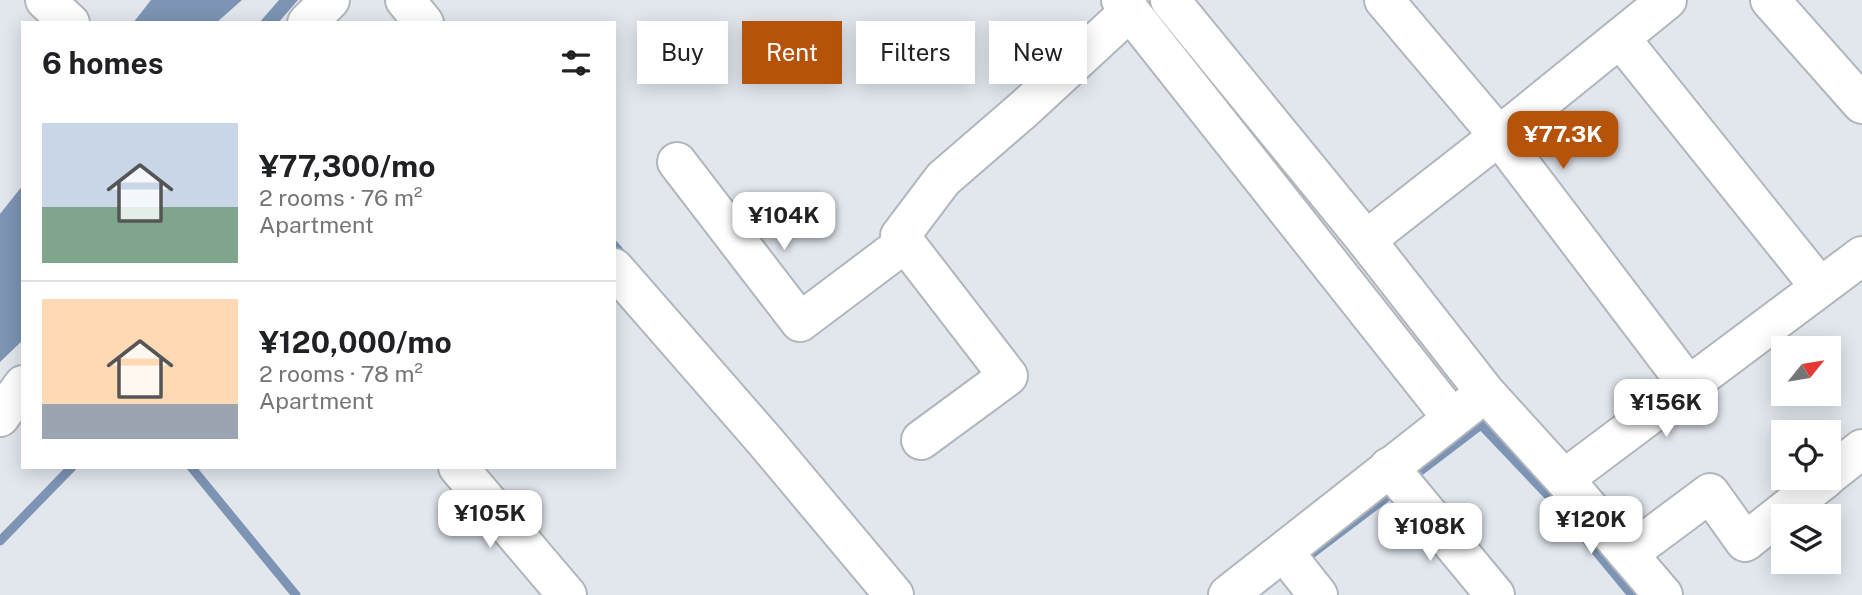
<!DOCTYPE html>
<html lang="en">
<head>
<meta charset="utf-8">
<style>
	body { margin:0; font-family:"Public Sans",sans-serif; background:#f6f6f6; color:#202124; height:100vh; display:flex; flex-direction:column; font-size:26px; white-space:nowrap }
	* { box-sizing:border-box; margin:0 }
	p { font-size:23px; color:#757577 }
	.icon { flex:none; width:38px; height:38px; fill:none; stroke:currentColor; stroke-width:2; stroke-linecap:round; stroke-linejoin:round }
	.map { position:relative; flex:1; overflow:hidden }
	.panel { position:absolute; left:21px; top:21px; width:595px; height:448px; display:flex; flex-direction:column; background:#fff; border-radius:0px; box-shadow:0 4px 18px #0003 }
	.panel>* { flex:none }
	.hud { position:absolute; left:637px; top:21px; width:665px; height:63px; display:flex; gap:14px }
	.needle { width:46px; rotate:60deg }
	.fabs { position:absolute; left:1771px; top:336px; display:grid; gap:14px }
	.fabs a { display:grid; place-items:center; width:70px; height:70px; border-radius:0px; background:#fff; box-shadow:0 4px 18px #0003; font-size:35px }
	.price { position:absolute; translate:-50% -60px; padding:0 16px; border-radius:14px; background:#fff; color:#222; font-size:23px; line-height:46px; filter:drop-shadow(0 2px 4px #0008) }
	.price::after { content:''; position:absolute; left:50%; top:42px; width:21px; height:16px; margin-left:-10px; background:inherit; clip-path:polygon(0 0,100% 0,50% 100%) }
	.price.active { background:#b45309; color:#fff }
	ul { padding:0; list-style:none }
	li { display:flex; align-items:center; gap:21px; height:175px; padding:0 21px }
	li+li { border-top:2px solid #e0e0e0 }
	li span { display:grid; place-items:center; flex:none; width:196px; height:140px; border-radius:0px; color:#555 }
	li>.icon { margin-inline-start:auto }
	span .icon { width:84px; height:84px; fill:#fffc; stroke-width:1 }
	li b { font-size:30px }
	h2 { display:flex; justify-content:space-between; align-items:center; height:84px; padding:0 21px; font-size:30px }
	.tag { padding:0 24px; border-radius:0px; background:#fff; box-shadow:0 4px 18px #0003; font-size:24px; line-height:63px }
	.tag.active { background:#b45309; color:#fff }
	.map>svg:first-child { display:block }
</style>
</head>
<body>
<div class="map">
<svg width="1862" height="595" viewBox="0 0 1862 595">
	<rect width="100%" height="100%" fill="#e2e7ee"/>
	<!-- water -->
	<g fill="#7d94b4">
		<path d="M151,0H242L216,23H133Z"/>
		<path d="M279,0H298L278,23H259Z"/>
		<path d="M23,185V340L0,362V214Z"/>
	</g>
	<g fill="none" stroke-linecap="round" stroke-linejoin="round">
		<!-- stream -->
		<g stroke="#7d94b4" stroke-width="9">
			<path d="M614,245L625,258"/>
			<path d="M1481,425L1560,508L1632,595"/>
			<path d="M191,467L296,595"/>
			<path d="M1410,479L1481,425L1471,413"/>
			<path d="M0,541L72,467"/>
			<path d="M1301,562L1396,490"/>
		</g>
		<defs>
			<g id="minor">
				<path d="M45,0L70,23"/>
				<path d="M405,0L424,23"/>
				<path d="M1121,0L1452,418"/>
				<path d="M1170,0L1366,240L1485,392L1564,479L1862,256"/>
				<path d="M1384,0L1499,136L1688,385"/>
				<path d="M1770,0L1862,104"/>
				<path d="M1620,38L1820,287"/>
				<path d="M677,162L800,322L905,243"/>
				<path d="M1366,240L1499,136L1667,0"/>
				<path d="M614,268L765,441L894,595"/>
				<path d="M921,440L1008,376L900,236L943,179L1024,109L1130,11"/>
				<path d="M458,467L567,595"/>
				<path d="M1389,467L1495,595"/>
				<path d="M1829,475L1862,449"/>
				<path d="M1564,479L1663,595"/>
				<path d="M1284,552L1318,595"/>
				<path d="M1628,554L1710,493L1745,542L1826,478"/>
				<path d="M1228,595L1471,404"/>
			</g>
			<g id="major">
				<path d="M307,23L330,0"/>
				<path d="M0,417L23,385"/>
			</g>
		</defs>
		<!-- minor casing -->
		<use href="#minor" stroke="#b1b6bc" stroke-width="42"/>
		<!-- major casing -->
		<use href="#major" stroke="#b1b6bc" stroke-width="42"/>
		<!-- minor -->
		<use href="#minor" stroke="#fff" stroke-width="38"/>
		<!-- major -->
		<use href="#major" stroke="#fff" stroke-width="38"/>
	</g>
</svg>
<div class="fabs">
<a><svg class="needle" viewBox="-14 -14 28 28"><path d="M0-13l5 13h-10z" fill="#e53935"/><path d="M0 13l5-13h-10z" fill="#757577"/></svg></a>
<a><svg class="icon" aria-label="locate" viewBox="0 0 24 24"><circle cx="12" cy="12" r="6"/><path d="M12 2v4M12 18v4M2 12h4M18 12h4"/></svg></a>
<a><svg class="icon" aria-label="layers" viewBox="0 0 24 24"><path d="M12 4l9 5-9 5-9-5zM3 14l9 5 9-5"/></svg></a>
</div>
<b class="price active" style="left:1563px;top:171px">¥77.3K</b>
<b class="price" style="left:784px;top:252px">¥104K</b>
<b class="price" style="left:1666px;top:439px">¥156K</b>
<b class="price" style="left:490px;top:550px">¥105K</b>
<b class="price" style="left:1591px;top:556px">¥120K</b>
<b class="price" style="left:1430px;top:563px">¥108K</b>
<div class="hud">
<a class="tag">Buy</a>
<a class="tag active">Rent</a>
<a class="tag">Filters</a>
<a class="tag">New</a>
</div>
<section class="panel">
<h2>6 homes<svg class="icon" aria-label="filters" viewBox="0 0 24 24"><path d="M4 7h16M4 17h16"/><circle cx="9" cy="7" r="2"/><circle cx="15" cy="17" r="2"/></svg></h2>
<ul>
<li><span style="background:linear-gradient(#c9d6e8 60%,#7fa58c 0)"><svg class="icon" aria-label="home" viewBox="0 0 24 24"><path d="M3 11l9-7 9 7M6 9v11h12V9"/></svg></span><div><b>¥77,300/mo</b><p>2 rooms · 76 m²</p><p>Apartment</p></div></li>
<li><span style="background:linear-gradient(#ffd9b3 75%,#9aa5b1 0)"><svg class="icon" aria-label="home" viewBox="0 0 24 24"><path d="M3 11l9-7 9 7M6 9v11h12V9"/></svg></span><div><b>¥120,000/mo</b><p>2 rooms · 78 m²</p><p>Apartment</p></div></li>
</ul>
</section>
</div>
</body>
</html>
